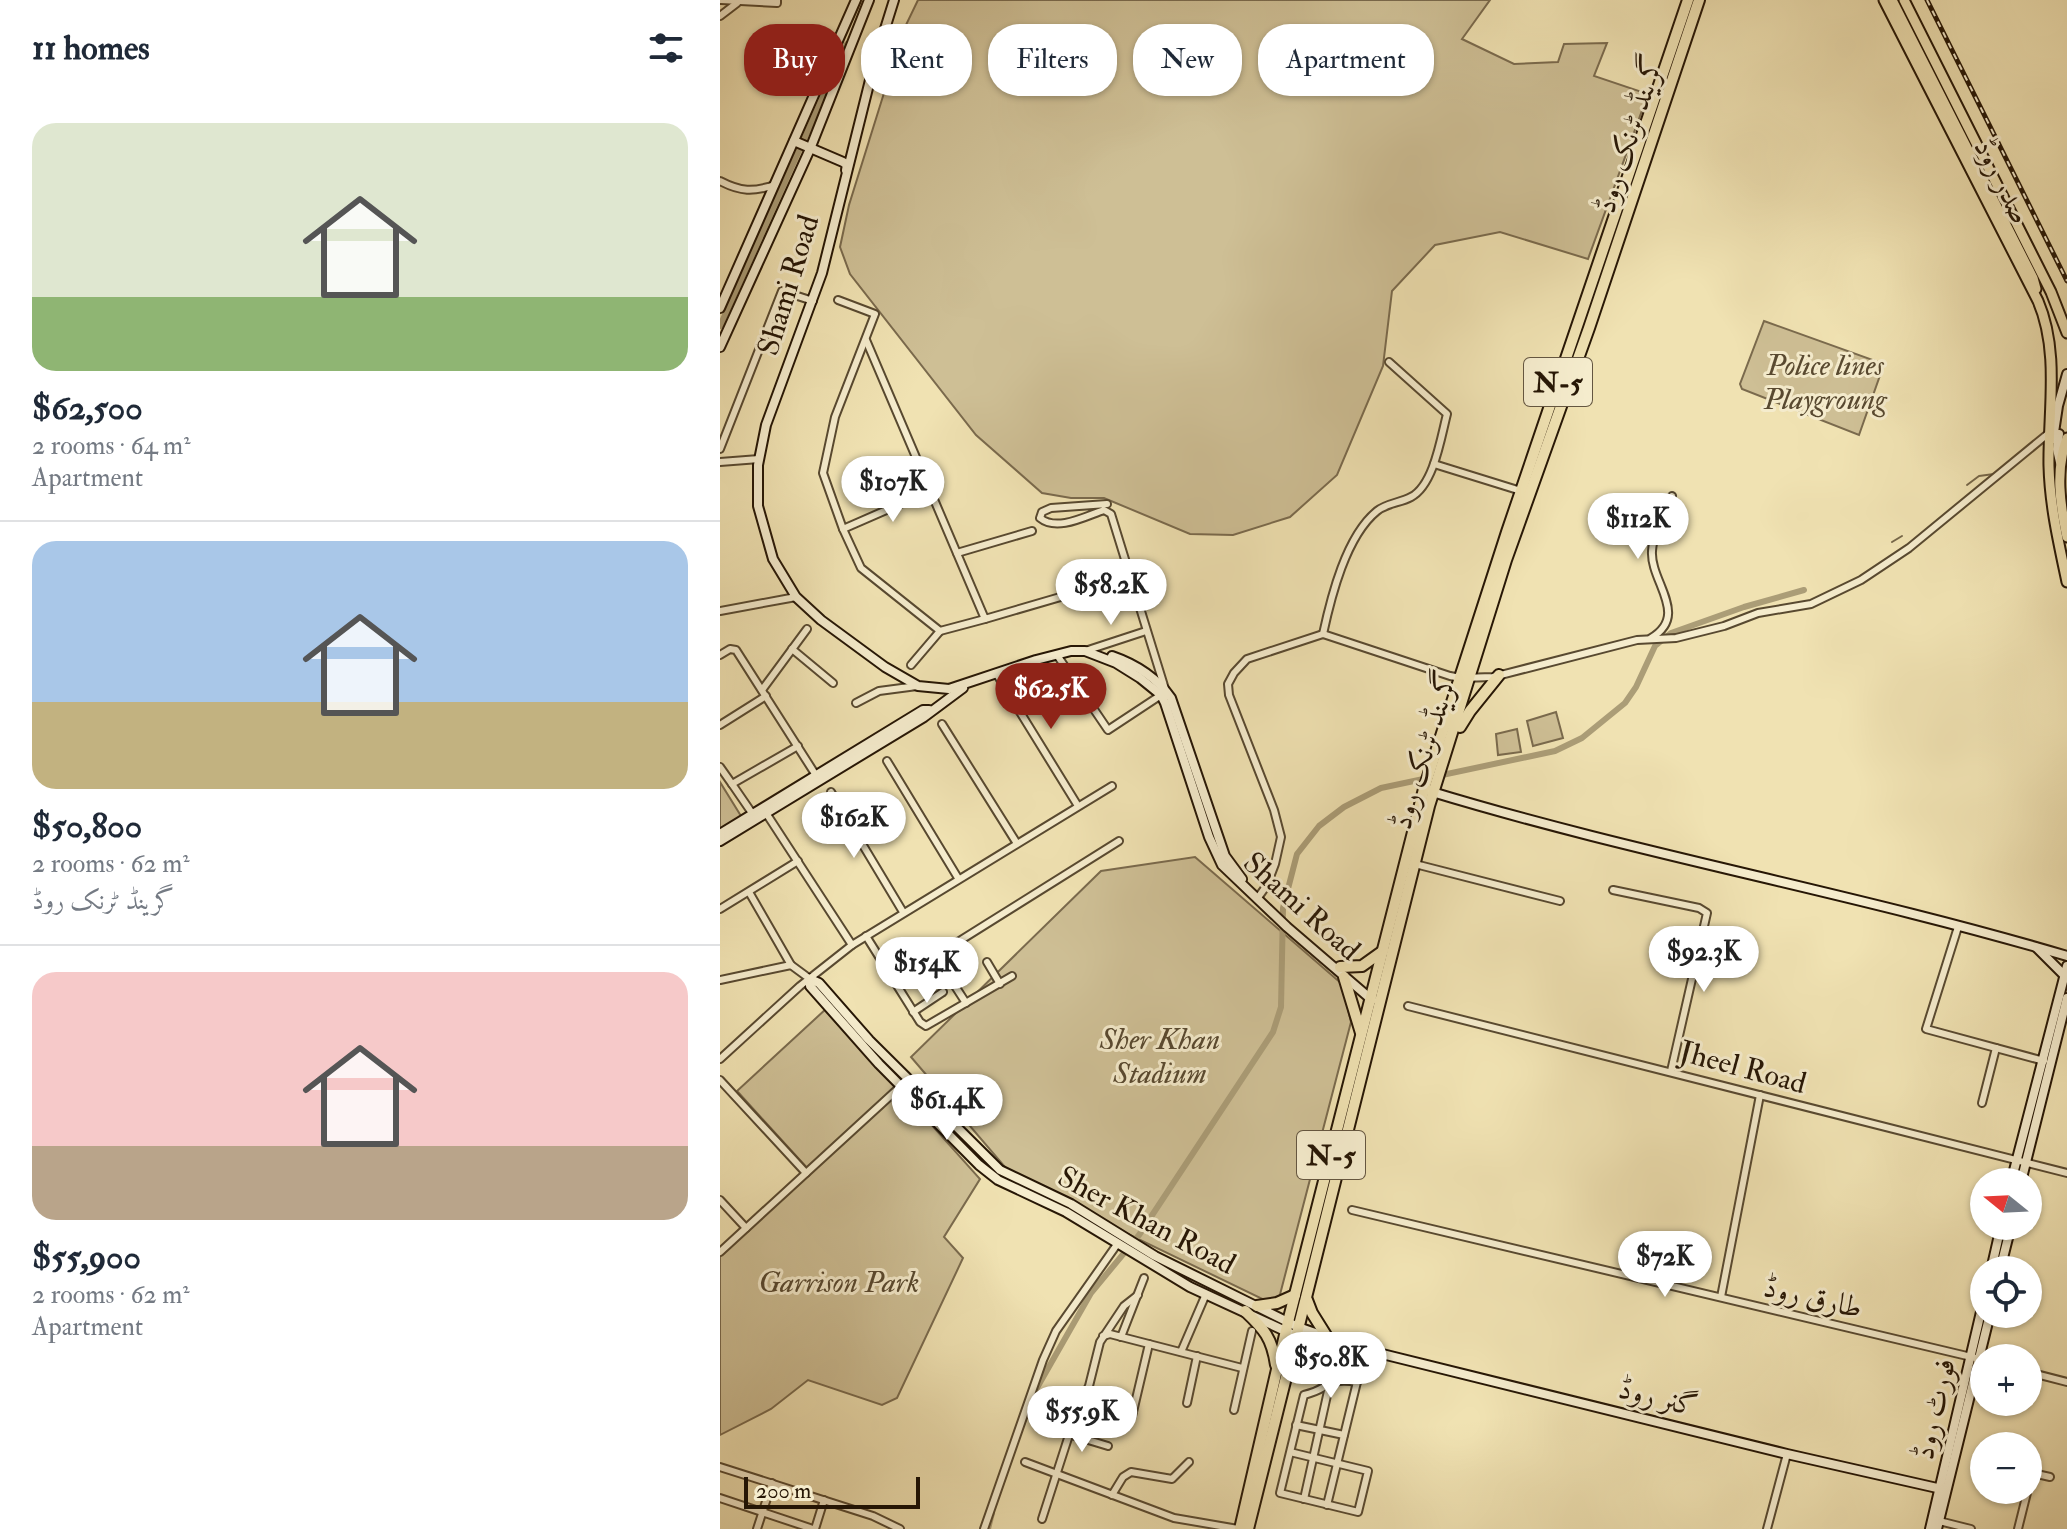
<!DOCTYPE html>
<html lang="en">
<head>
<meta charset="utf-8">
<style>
	body { margin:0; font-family:"IM FELL Double Pica",Amiri,serif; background:#f6f6f7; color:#1f2937; height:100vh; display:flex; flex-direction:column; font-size:30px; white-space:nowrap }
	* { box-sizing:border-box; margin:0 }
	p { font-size:26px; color:#747a83 }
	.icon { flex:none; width:44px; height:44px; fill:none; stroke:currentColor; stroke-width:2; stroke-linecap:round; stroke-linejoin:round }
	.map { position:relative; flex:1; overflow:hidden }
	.drawer { display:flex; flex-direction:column; background:#fff; width:720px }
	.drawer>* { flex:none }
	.top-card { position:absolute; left:24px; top:24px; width:760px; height:72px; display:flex; gap:16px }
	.needle { width:52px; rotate:288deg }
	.tools { position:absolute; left:1250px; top:1168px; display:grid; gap:16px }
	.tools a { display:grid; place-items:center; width:72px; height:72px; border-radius:50%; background:#fff; box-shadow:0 2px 6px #0004; font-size:40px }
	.scale { position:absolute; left:24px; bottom:20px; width:176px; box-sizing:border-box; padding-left:8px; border:4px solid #261605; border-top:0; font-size:22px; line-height:28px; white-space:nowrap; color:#261605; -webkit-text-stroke:6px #f5eccd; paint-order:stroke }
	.price { position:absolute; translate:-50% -68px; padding:0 18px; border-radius:28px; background:#fff; color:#222; font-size:26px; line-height:52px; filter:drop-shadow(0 2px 4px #0008) }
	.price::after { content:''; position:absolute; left:50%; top:48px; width:24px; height:18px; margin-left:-12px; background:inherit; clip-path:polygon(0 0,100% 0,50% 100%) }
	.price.active { background:#8f2418; color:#fff }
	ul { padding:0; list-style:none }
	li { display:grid; align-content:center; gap:16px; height:424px; padding:0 32px }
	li+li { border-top:2px solid #e0e1e3 }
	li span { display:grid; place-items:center; height:248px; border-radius:24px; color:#555 }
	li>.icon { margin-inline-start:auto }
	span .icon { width:144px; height:144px; fill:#fffc; stroke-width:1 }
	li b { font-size:34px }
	h2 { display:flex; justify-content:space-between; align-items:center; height:96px; padding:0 32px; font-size:34px }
	.tag { padding:0 28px; border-radius:32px; background:#fff; box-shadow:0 2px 6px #0004; font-size:28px; line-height:72px }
	.tag.active { background:#8f2418; color:#fff }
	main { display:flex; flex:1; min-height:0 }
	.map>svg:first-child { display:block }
</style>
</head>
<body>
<main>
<section class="drawer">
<h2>11 homes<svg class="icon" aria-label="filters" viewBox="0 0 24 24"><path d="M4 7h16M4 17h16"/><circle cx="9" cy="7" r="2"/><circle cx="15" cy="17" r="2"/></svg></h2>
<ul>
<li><span style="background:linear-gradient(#dfe7d0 70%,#8fb573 0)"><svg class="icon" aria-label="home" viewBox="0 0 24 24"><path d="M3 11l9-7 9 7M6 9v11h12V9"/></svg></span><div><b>$62,500</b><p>2 rooms · 64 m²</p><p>Apartment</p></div></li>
<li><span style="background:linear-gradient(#a9c7e8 65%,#c2b280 0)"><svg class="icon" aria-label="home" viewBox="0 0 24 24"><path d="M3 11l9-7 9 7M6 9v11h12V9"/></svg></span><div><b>$50,800</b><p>2 rooms · 62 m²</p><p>گرینڈ ٹرنک روڈ</p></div></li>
<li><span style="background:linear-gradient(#f6c9c9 70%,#b9a48a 0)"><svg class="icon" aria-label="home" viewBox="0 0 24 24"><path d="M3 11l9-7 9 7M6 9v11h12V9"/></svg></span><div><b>$55,900</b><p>2 rooms · 62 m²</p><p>Apartment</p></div></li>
</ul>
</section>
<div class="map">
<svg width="1347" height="1529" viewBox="0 0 1347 1529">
	<rect width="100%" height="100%" fill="#f0e2b2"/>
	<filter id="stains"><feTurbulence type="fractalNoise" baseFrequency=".0025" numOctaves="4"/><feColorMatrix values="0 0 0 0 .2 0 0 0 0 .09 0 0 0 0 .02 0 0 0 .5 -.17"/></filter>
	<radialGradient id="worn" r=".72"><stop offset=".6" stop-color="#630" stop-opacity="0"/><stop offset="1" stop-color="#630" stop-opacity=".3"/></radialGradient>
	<!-- green -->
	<g fill="#cebf95" stroke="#7a6a4d" stroke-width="2">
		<path d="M198,0H770L742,39L794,64L838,62L844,44L887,43L874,76L928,94L868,259L780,232L715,245L672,291L663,366L617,475L570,517L513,535L470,534L384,498H351L322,493L256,435L130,274L120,247L129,205L184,29Z"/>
		<path d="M1044,321L1164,364L1139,435L1022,389L1020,384Z"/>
		<path d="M836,712L843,738L813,746L807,721Z"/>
		<path d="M797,729L801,752L778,755L776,734Z"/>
		<path d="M0,782L21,816L0,831Z"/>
		<path d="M475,857L622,984L631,1022L557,1306L296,1180L191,1057L381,871Z"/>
		<path d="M107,1008L260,1179L224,1237L243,1258L177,1398L162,1405L88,1380L51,1409L0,1435V1253L89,1170L17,1091Z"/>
	</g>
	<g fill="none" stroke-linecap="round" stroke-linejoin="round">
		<!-- stream -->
		<g stroke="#766749" stroke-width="2">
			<path d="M1247,485L1259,476L1274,474"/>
			<path d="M1172,542L1182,536"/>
		</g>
		<!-- canal -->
		<g stroke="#ab9d77" stroke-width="6">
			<path d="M0,326L127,44"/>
			<path d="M314,1393L371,1293L419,1235L553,1032L561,1007L563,908L577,854L599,826L624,807L661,788L835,751L862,738L905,703L916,687L935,646L951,633L1024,607L1084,590"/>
			<path d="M268,1529L272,1513"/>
		</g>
		<defs>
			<g id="street">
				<path d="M1,0L57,3V0"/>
				<path d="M0,16L17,3"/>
				<path d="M0,181C21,192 33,192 55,185"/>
				<path d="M118,300L155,314L115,417L103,473L123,529L141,568L220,631L265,619"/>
				<path d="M146,340L265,619L409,577"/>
				<path d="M0,449L62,291L93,301"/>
				<path d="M0,462L39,459"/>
				<path d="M714,464L801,491"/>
				<path d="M123,529L210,491"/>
				<path d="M237,553L312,531"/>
				<path d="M0,611L76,597"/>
				<path d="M603,634C611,597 626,536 657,511C667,503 680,503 691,497C714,485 721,437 727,414L669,362"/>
				<path d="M931,638C970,615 930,582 932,551C933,532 946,513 952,496"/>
				<path d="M72,649L113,683"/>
				<path d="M365,651L426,631"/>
				<path d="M0,655L10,649L16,650L97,777"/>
				<path d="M337,655L388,730L441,695L445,689L391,514L384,510C366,516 337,532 320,518L322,512L331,508L387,504"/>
				<path d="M191,665L220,631"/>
				<path d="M276,673L358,806"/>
				<path d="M42,690L87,629"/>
				<path d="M136,703L159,691L197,686"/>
				<path d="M222,724L296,842"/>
				<path d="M0,725L46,696"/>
				<path d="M167,761L238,878"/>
				<path d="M0,767L12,784L78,746"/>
				<path d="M12,784L34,816"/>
				<path d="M111,792L183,912"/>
				<path d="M46,813L132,945"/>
				<path d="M695,864L840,901"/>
				<path d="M893,890L979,908L987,913L951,1071"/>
				<path d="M29,892L71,965"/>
				<path d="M537,899L547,885L555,864L561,837L554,810L509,695L508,684L514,673L527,659L603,634L730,676L741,678L773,677L917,640L956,638L1004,626L1038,613L1091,604L1141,580L1189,548L1329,433"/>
				<path d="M0,909L78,861"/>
				<path d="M1238,927L1206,1029L1324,1061"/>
				<path d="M146,936L200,1022L206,1026L292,976"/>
				<path d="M267,962L280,984"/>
				<path d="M0,980L71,965L90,979"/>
				<path d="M174,982L399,841"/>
				<path d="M235,986L246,1003"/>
				<path d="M688,1006L1347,1173"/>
				<path d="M193,1012L223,992"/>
				<path d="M0,1059L80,986L132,945L392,786"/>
				<path d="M0,1080L86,1173"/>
				<path d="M1262,1103L1276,1048"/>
				<path d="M0,1200L26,1228"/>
				<path d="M632,1210L1264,1360"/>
				<path d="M0,1252L181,1086"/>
				<path d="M1001,1297L1040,1095"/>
				<path d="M383,1336L390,1334L522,1368"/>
				<path d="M401,1337L424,1278"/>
				<path d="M461,1352L486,1294"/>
				<path d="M1308,1372L1347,1382"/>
				<path d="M467,1403L477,1356"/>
				<path d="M514,1410L532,1331"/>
				<path d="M355,1412L369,1386L380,1342L404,1306L418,1295"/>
				<path d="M412,1416L429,1344"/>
				<path d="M364,1417L368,1394"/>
				<path d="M576,1425L624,1435"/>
				<path d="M345,1433L388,1446"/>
				<path d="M570,1452L648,1471L638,1512L560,1493L584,1395C611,1389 605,1377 637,1382"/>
				<path d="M305,1462L454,1518L518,1529"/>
				<path d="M0,1467L153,1516L180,1529"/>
				<path d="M392,1495L403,1477L411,1472L452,1479L469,1462"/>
				<path d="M0,1498L93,1529"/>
				<path d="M584,1499L610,1382"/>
				<path d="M607,1505L637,1382L650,1366L654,1352"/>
				<path d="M322,1519L349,1435"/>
				<path d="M1219,1521L1251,1529"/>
				<path d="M37,1529L52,1483"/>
				<path d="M95,1529L104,1500"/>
				<path d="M264,1529L323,1360L336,1331L398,1243"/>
				<path d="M1047,1529L1067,1454"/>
				<path d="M1298,1529L1312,1473L1330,1477"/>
			</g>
			<g id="secondary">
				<path d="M174,0L154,64L102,273L46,425L38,465V506L53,559L76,597L101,620L165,667L198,686L229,689L316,660L351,651H365L396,663L420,678L441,695L445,703L489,837L502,865L567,927L652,1000"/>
				<path d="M74,141L123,162L127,165L126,170"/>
				<path d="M0,308L136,0"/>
				<path d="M0,347L90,149L149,0"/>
				<path d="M1339,434L1337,449L1340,462"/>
				<path d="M1333,439L1338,406L1347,374"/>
				<path d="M392,656C415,664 437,678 451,698L505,856L522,879"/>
				<path d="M709,791C919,855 1136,893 1347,956"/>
				<path d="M0,834L203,710H209"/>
				<path d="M0,841L204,717L243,688"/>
				<path d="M1317,948L1345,976"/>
				<path d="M90,979L99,983L149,1040L280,1170L351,1204L435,1256L578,1327L638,1348L1067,1454L1226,1490"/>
				<path d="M90,979V986L159,1064L259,1165L278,1180L346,1212L470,1287L576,1336L598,1343L633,1349"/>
				<path d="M1291,1182L1347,966"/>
				<path d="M1301,1182L1347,998"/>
				<path d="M1271,1270L1281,1226"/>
				<path d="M1280,1270L1291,1226"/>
				<path d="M1210,1529L1264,1299"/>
				<path d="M1217,1529L1270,1314"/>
			</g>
			<g id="primary">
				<path d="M1164,0L1318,301C1340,352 1328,412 1329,466C1330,506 1339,544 1347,582"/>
				<path d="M1172,0L1313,278L1316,289"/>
				<path d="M1184,0L1331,292L1347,333"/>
				<path d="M1347,438C1335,470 1340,504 1347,537"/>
			</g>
			<g id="highway">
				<path d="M740,727L750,711L779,675"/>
				<path d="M620,967L642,966L663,951"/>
				<path d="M624,977L641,1033"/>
				<path d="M587,1300L592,1313L607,1337"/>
				<path d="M537,1306L557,1303L575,1295"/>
				<path d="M525,1311C544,1329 552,1338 556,1365"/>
				<path d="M569,1362L598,1343"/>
				<path d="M520,1529L568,1322L704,789L787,532L968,0"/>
				<path d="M528,1529L709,806L786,560L869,328L979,0"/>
			</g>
		</defs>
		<!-- street casing -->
		<use href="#street" stroke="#584930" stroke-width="10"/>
		<!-- secondary casing -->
		<use href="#secondary" stroke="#261605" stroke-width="12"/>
		<!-- primary casing -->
		<use href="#primary" stroke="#261605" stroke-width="13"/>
		<!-- highway casing -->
		<use href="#highway" stroke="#261605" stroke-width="14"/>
		<!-- street -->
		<use href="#street" stroke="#f5eccd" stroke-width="6"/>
		<!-- secondary -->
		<use href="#secondary" stroke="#f5eccd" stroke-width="8"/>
		<!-- primary -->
		<use href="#primary" stroke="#f0e2b2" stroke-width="9"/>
		<!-- highway -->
		<use href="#highway" stroke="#f0e2b2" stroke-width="10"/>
		<defs>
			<path id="rail" d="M1207,0L1347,281"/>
		</defs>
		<!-- rail casing -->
		<use href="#rail" stroke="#261605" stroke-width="5"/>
		<!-- rail -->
		<use href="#rail" stroke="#f5eccd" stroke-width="2" stroke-dasharray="6" stroke-linecap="butt"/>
	</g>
	<g text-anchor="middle" stroke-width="6" stroke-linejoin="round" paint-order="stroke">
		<!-- shield labels -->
		<g fill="#f5eccd" stroke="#645641" stroke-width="2">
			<rect x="804" y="358" width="68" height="48" rx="6"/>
			<rect x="577" y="1131" width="68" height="48" rx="6"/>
		</g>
		<g font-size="28" font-weight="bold" fill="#261605">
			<text x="838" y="392">N-5</text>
			<text x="611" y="1165">N-5</text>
		</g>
		<!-- street labels -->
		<g font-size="30" fill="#261605" stroke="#f5eccd">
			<text transform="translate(909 134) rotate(-72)" y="10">گرینڈ ٹرنک روڈ</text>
			<text transform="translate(1283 181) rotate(63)" y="10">صدر روڈ</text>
			<text transform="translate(68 285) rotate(-73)" y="10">Shami Road</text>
			<text transform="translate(704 750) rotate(-73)" y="10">گرینڈ ٹرنک روڈ</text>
			<text transform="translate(582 906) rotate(42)" y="10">Shami Road</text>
			<text transform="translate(1023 1067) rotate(15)" y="10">Jheel Road</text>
			<text transform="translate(427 1220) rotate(28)" y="10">Sher Khan Road</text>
			<text transform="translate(1093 1297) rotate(13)" y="10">طارق روڈ</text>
			<text transform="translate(938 1397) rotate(14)" y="10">گنر روڈ</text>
			<text transform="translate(1214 1409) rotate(-77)" y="10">فورٹ روڈ</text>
		</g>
		<!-- park labels -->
		<g font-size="30" font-style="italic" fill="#584930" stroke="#f5eccd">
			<text x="1105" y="375">Police lines<tspan x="1105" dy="34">Playgroung</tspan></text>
			<text x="440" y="1049">Sher Khan<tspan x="440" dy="34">Stadium</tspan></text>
			<text x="119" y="1292">Garrison Park</text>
		</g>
	</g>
	<rect width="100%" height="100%" filter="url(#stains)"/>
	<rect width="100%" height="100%" fill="url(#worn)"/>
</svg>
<div class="tools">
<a><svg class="needle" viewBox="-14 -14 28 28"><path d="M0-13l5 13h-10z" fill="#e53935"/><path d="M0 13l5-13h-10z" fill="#747a83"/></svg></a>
<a><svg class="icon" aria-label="locate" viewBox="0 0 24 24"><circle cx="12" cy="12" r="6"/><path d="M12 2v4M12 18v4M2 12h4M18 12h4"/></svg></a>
<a>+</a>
<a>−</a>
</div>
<div class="scale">200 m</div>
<b class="price" style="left:173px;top:524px">$107K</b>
<b class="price" style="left:918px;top:561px">$112K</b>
<b class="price" style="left:391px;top:627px">$58.2K</b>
<b class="price active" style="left:331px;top:731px">$62.5K</b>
<b class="price" style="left:134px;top:860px">$162K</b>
<b class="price" style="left:984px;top:994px">$92.3K</b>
<b class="price" style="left:207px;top:1005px">$154K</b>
<b class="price" style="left:227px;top:1142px">$61.4K</b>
<b class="price" style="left:945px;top:1299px">$72K</b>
<b class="price" style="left:611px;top:1400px">$50.8K</b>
<b class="price" style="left:362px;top:1454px">$55.9K</b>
<div class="top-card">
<a class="tag active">Buy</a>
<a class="tag">Rent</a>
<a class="tag">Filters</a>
<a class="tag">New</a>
<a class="tag">Apartment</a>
</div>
</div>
</main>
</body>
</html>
